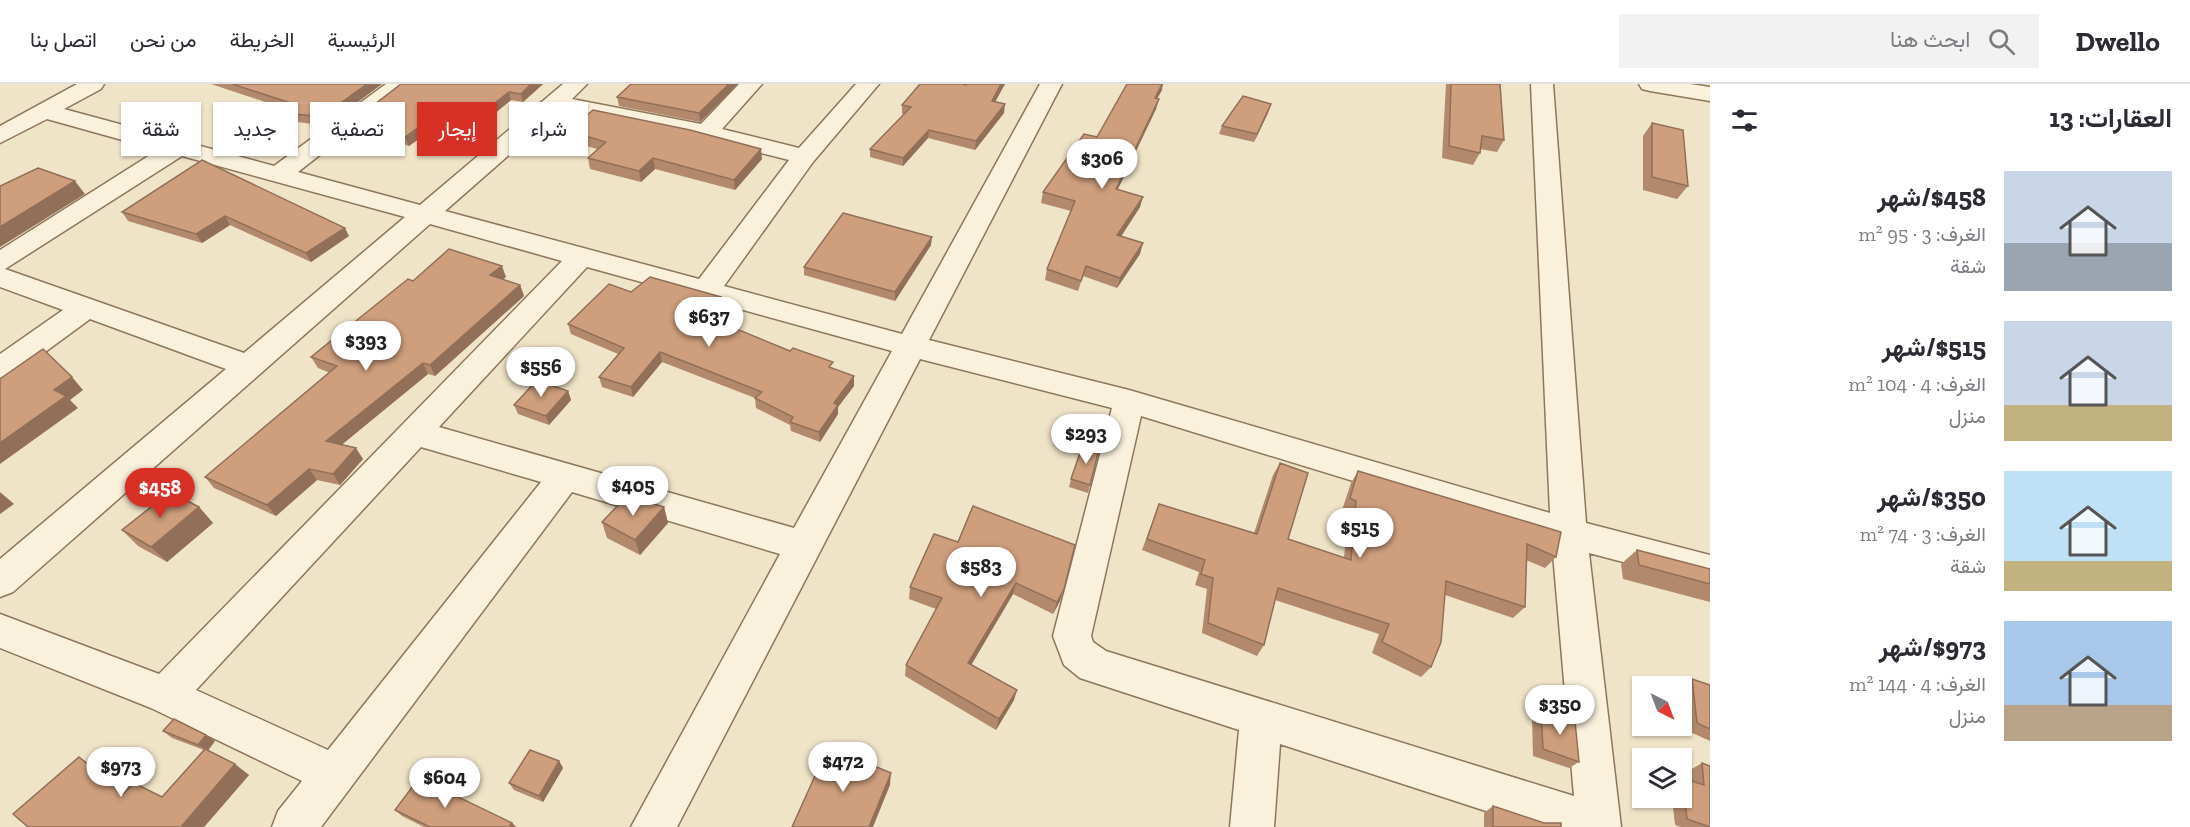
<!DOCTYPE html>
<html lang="ar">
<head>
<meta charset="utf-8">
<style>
	body { margin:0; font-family:"Zilla Slab",Vazirmatn,serif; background:#f2f2f3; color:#2b2b33; direction:rtl; height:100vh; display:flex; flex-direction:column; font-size:22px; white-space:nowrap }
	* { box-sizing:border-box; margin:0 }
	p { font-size:20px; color:#7c7c81 }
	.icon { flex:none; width:33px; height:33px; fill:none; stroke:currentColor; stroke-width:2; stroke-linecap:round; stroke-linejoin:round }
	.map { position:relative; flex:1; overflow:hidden; direction:ltr }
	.sheet { display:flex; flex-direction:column; background:#fff; width:480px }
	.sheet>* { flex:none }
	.top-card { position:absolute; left:18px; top:18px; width:570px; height:54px; direction:rtl; display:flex; gap:12px }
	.needle { width:39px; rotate:138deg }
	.fabs { position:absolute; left:1632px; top:592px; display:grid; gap:12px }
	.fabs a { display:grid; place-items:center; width:60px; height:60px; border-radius:0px; background:#fff; box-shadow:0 2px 4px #0004; font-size:30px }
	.price { position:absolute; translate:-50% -51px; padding:0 14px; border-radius:21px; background:#fff; color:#222; font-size:20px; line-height:39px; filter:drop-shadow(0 2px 3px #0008) }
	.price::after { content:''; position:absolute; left:50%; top:36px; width:18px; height:14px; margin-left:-9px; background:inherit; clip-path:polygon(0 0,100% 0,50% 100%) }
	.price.current { background:#d93025; color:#fff }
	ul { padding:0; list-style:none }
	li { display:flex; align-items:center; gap:18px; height:150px; padding:0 18px }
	li span { display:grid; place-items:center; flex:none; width:168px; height:120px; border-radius:0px; color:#555 }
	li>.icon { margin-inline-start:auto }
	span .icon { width:72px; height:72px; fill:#fffc; stroke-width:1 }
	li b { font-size:26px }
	h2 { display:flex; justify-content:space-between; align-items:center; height:72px; padding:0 18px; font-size:26px }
	.chip { padding:0 21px; border-radius:0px; background:#fff; box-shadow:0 2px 4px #0004; font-size:21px; line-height:54px }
	.chip.current { background:#d93025; color:#fff }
	header { display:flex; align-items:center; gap:36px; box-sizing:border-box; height:84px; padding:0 30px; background:#fff; border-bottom:2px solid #e1e1e2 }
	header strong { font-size:28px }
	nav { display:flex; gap:33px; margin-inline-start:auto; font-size:21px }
	.search { width:420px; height:54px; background:#f2f2f3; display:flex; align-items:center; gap:15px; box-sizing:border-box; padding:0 21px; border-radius:0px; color:#7c7c81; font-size:22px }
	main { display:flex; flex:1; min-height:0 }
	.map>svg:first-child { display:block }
</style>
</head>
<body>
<header>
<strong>Dwello</strong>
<div class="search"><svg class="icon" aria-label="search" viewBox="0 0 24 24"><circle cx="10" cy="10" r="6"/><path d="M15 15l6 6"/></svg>ابحث هنا</div>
<nav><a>الرئيسية</a><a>الخريطة</a><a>من نحن</a><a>اتصل بنا</a></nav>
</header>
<main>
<section class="sheet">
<h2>العقارات: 13<svg class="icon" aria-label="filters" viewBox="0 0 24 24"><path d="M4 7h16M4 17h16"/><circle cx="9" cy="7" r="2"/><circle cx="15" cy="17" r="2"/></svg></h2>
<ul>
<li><span style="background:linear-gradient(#c9d6e8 60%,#9aa5b1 0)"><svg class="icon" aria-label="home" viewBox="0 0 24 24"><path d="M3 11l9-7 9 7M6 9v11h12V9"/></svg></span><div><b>$458/شهر</b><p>الغرف: 3 · 95 m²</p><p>شقة</p></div></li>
<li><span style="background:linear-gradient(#c9d6e8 70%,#c2b280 0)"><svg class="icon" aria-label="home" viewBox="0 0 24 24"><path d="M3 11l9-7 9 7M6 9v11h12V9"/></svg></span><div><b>$515/شهر</b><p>الغرف: 4 · 104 m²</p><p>منزل</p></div></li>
<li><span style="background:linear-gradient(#bfe0f5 75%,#c2b280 0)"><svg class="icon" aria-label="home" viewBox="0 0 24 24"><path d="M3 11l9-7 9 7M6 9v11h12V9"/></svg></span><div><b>$350/شهر</b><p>الغرف: 3 · 74 m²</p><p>شقة</p></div></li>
<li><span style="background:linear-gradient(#a9c7e8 70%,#b9a48a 0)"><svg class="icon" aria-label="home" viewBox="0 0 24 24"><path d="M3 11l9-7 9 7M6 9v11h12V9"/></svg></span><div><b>$973/شهر</b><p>الغرف: 4 · 144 m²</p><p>منزل</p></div></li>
</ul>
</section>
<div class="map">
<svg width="1710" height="743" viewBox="0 0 1710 743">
	<rect width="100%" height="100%" fill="#f0e4c8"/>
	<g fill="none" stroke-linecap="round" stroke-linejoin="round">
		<defs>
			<g id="street">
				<path d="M77,0H104L101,5L64,25L274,82L386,0H411L298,88L420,121L563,0H587L572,15L701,40L739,0H762L722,45L799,64L856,0H879L813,78L724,202L902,250L1040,0H1062L929,256L1129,306L1550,429L1531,0H1553L1586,439L1710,471V501L1589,469L1621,743H1535L1280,660L1274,743H1230L1239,646L1080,594L1064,581L1053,552L1112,324L920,275L677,743H631L780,470L572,408L321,743H272L278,727L302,697L151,624L0,564V530L159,590L562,177L430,140L13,508L0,513V475L226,285L90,235L11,293L0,296V270L63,226L0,203V166L158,66L47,35L0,59V42ZM559,27L705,55L789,76L699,195L445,127ZM182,72L405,133L244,269L5,185ZM587,183L892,267L794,444L439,343ZM1141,332L1552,458L1574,712L1106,567L1093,558L1091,552ZM421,363L541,398L328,666L196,606Z"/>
				<path d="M1639,0H1690L1710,3V17L1650,7L1642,5Z"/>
			</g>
		</defs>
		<!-- street casing -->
		<use href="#street" stroke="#8d765c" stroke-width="3"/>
		<!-- street -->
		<use href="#street" fill="#faf1dc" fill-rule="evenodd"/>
	</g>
	<!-- wall -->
	<g fill="#b2896c">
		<path d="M211,0H382L325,42L285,36L280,28L286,25Z"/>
		<path d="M401,0H543L523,18L511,16L482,40L450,32L409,62L357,45L353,37Z"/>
		<path d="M631,0H738L700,38L619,22L617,13Z"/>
		<path d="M966,0H1005L995,18L1004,29L975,66L928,54L903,82L870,73V65L904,30H902V21Z"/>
		<path d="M1446,0H1500L1504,56L1497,68L1480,65V69L1473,81L1442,74Z"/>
		<path d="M1162,6L1157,14L1156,25L1118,105L1140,123L1121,152L1140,170L1117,204L1083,192L1078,207L1045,196L1047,185L1071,127L1041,119L1043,108L1097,53Z"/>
		<path d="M1268,29L1254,58L1219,50L1222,42Z"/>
		<path d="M1652,39L1688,102L1677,115L1643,106V52Z"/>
		<path d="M569,47L762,75L735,106L655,85L641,98L590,85L588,74L597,65L572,58Z"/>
		<path d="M202,76L349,152L311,178L230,141L202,159L128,137L122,128Z"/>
		<path d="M931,161L895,217L804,191V183Z"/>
		<path d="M506,193L503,195L520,201L524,212L435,292L428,290L342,360L363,375L340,401L317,396L276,432L214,404L205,393L330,289L318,284L311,273L413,197Z"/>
		<path d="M631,208L722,223L712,235L833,285L854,302L838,323V330L820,358L791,347L790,341L756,324L755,314L662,278L633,313L602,303L599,293L618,270L571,250L568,240Z"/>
		<path d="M568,307L571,316L549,341L518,330L514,321Z"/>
		<path d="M1280,379L1288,455L1344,474L1348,428L1342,426L1351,399L1358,387L1556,473L1545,484L1526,476L1525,523L1513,534L1445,511L1431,583L1421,593L1372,569L1379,550L1275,516L1264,561L1257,572L1202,549L1207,505L1195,501L1199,488L1142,466L1159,420L1254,449L1273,391Z"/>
		<path d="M1071,395L1090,401L1088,409L1069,403Z"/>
		<path d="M199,423L213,439L167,478L138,462L122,446Z"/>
		<path d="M664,423L668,439L640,471L607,454L602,438Z"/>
		<path d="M934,450L1064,505L1060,517L1053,530L1013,510L971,581L1014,616L996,646L905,592L906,581L936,525L909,515L910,503Z"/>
		<path d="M1637,466L1710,485V518L1623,495L1621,480Z"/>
		<path d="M1692,595L1710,601V657L1686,646L1682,603Z"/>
		<path d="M1541,626L1579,678L1569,684L1533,672L1532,633Z"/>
		<path d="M163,647L206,651L215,657L208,667L249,691L204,743H28L95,684L125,709L162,713L204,666L172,654Z"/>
		<path d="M559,677L563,684L543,718L514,706L509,699Z"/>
		<path d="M1702,679L1710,743H1681L1675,741L1672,714H1682V694L1691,697L1690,686Z"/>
		<path d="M1493,722L1544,739L1561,743H1484V729Z"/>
		<path d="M395,726L512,739L516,743H424L402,732Z"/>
	</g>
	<!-- shaded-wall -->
	<g fill="#916f58">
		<path d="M367,0H382L325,42L321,33Z"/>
		<path d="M531,0H543L523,18L521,10Z"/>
		<path d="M729,0H738L700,38L699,29Z"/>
		<path d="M1001,0H1005L991,25L992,17Z"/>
		<path d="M1162,0H1163L1162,6L1152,24L1155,14Z"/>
		<path d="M509,8L511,16L482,40L479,31Z"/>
		<path d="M1159,15L1156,25L1113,115L1116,105Z"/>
		<path d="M1005,20L1004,29L975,66L976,57Z"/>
		<path d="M1271,20L1268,29L1254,58L1257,50Z"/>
		<path d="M447,23L450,32L409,62L405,53Z"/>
		<path d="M929,46L928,54L903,82V74Z"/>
		<path d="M761,65L762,75L735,106L734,96Z"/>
		<path d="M653,74L655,85L641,98L639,87Z"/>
		<path d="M75,97L85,110L0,163V143Z"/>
		<path d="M1143,113L1140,123L1115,162L1117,151Z"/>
		<path d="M225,132L230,141L202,159L196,150Z"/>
		<path d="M345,144L349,152L311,178L306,169Z"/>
		<path d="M932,153L931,161L895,217V208Z"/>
		<path d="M1143,159L1140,170L1117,204L1120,194Z"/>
		<path d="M502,182L506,193L494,202L490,191Z"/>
		<path d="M520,201L524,212L435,292L430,281Z"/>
		<path d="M721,213L722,223L707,241L705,232Z"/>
		<path d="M660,268L662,278L633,313L631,303Z"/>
		<path d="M423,279L428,290L333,368L326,357Z"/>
		<path d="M854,292V302L838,323V330L820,358L819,348L834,319Z"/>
		<path d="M72,293L83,306L70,316L78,324L0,380V359L54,306Z"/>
		<path d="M568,307L571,316L549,341L546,332Z"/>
		<path d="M356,364L363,375L340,401L333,390Z"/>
		<path d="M309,385L317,396L276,432L267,421Z"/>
		<path d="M0,408L14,420L0,430Z"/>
		<path d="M199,423L213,439L167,478L151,463Z"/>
		<path d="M664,423L668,439L640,471L635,456Z"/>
		<path d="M1016,499L1013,510L966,590L968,579Z"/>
		<path d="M1064,505L1060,517L1053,530L1057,518Z"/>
		<path d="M1017,606L1014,616L996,646L999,635Z"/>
		<path d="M206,651L215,657L207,667L198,661Z"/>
		<path d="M79,673L95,684L139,720L123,710Z"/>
		<path d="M559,677L563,684L543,718L539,712Z"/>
		<path d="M235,680L249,691L204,743H181Z"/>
		<path d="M891,689L890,701L873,743H869Z"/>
		<path d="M512,739L516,743H509Z"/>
	</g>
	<!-- building -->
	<g fill="#cf9f7d" stroke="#916f58" stroke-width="1.5">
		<path d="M232,0H367L321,33L280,28L294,20Z"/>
		<path d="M401,0H531L521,10L509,8L479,31L447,23L405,53L353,37Z"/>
		<path d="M631,0H729L699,29L617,13Z"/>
		<path d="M920,0H962L966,1V0H1001L992,17L1005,20L976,57L929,46L903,74L870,65L911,23L902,21Z"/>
		<path d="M1127,0H1162L1155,14L1159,15L1116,105L1143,113L1117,151L1143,159L1120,194L1086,182L1081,197L1047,185L1075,117L1043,108L1084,50L1097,53Z"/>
		<path d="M1451,0H1500L1504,56L1482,52L1480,69L1449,62Z"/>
		<path d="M1243,12L1271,20L1257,50L1222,42Z"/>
		<path d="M593,26L690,46L761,65L734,96L653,74L639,87L588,74L606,58L569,47Z"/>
		<path d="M1652,39L1683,46L1688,102L1652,93Z"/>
		<path d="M202,76L345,144L306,169L225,132L196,150L122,128Z"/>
		<path d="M38,84L75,97L0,143V102Z"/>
		<path d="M843,129L932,153L895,208L804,183Z"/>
		<path d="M449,165L502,182L490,191L520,201L430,281L423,279L326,357L356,364L333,390L309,385L267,421L205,393L337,282L311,273L408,195L413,197Z"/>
		<path d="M650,193L721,213L705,232L790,267L793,264L833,278L829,283L854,292L834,319L838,321L819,348L790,338L793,333L755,314L762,308L660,268L631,303L599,293L624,264L568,240L609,200L631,208Z"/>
		<path d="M43,265L72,293L54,306L66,312L0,359V295Z"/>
		<path d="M537,296L568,307L546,332L514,321Z"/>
		<path d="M1083,360L1099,365L1090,401L1071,395Z"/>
		<path d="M1280,379L1308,389L1288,455L1351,476L1356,417L1350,414L1358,387L1561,448L1556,473L1527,460L1525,523L1446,497L1441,558L1431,583L1382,558L1389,540L1278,504L1264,561L1208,539L1213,494L1201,490L1205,476L1147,455L1159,420L1257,450Z"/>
		<path d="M170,408L199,423L151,463L122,446Z"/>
		<path d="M627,412L664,423L635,456L602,438Z"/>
		<path d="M973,422L1075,461L1064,505L1057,518L1016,499L968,579L1017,606L999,635L906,581L942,514L910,503L934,450L958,458Z"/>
		<path d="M1637,466L1710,485V500L1639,481Z"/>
		<path d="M1692,595L1710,601V645L1697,639Z"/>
		<path d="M1541,626L1575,637L1579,678L1543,665Z"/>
		<path d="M174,635L206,651L198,661L163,647Z"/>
		<path d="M828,663L891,689L869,743H792Z"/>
		<path d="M205,665L235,680L181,743H28L13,730L79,673L123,710L134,699L162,713Z"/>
		<path d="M530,666L559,677L539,712L509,699Z"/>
		<path d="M1702,679L1710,682V743L1687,735L1682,694L1704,701Z"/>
		<path d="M419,694L512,739L509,743H430L395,726Z"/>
		<path d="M1493,722L1544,739H1561V743H1493Z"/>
	</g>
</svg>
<div class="fabs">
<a><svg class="needle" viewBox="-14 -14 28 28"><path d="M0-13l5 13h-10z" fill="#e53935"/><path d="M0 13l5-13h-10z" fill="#7c7c81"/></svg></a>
<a><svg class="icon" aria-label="layers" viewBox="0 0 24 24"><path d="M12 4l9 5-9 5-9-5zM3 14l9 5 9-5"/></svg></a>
</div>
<b class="price" style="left:1102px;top:106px">$306</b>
<b class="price" style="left:709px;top:264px">$637</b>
<b class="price" style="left:366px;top:288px">$393</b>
<b class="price" style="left:541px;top:314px">$556</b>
<b class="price" style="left:1086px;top:381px">$293</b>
<b class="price" style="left:633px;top:433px">$405</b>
<b class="price current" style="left:160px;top:435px">$458</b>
<b class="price" style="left:1360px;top:475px">$515</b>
<b class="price" style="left:981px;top:514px">$583</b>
<b class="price" style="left:1560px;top:652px">$350</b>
<b class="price" style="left:843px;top:709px">$472</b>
<b class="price" style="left:121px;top:714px">$973</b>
<b class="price" style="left:445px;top:725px">$604</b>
<div class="top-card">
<a class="chip">شراء</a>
<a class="chip current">إيجار</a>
<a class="chip">تصفية</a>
<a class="chip">جديد</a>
<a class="chip">شقة</a>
</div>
</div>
</main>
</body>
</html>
